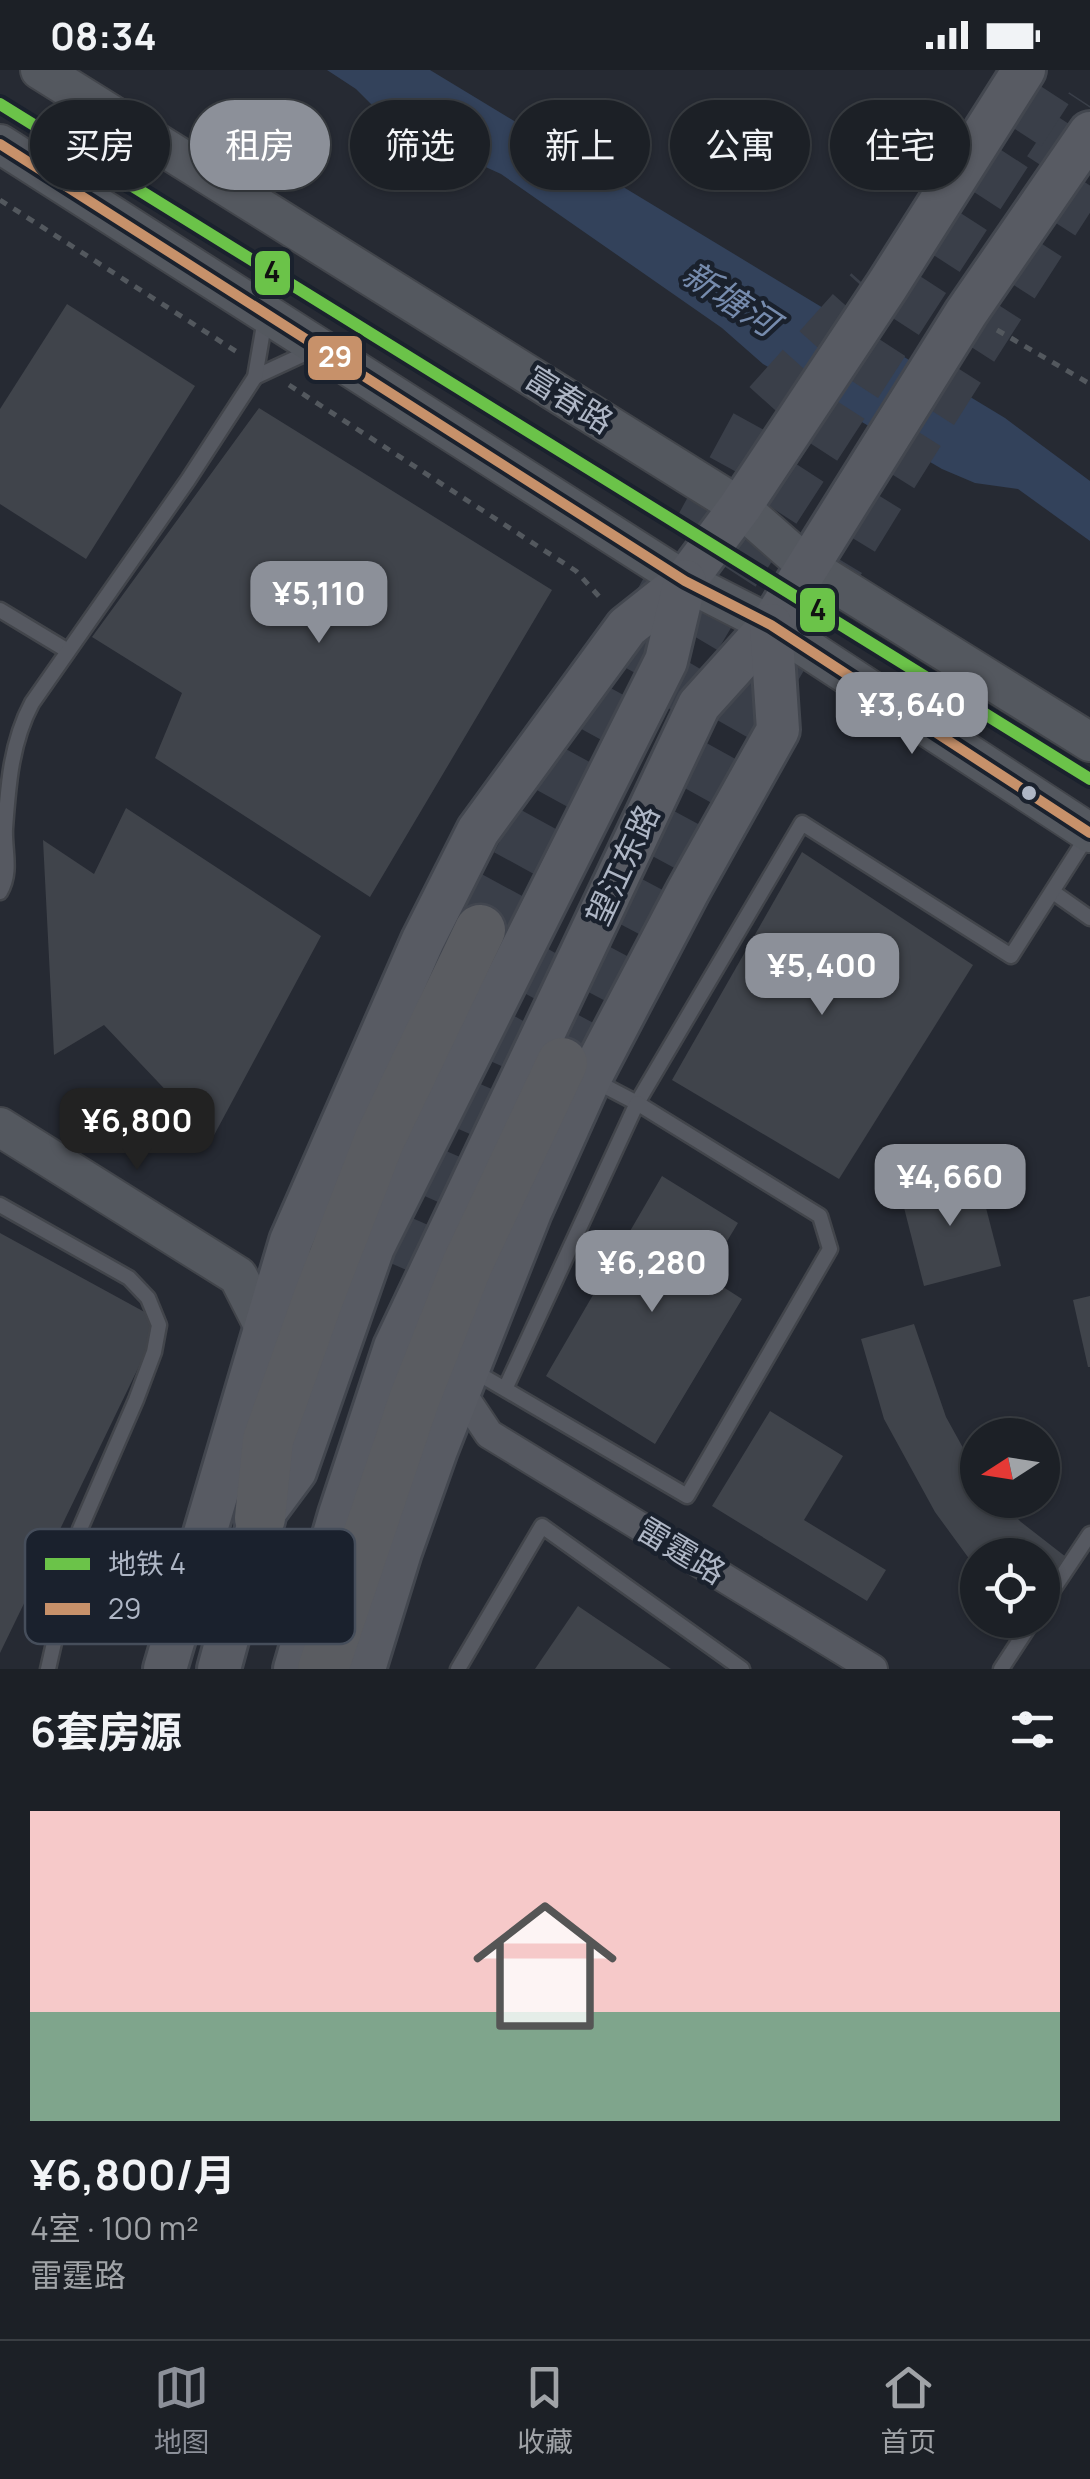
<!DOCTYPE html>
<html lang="zh">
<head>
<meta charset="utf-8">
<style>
	body { margin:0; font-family:Manrope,"Noto Sans SC",sans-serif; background:#25282e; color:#f1f3f6; height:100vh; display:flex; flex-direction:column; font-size:38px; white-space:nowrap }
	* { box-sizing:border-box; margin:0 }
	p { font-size:32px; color:#a0a3a7 }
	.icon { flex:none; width:55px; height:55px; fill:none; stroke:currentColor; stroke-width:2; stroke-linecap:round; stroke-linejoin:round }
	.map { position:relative; height:1599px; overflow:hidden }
	.panel { display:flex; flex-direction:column; background:#1c2026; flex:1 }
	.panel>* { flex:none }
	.hud { position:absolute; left:30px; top:30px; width:1030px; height:90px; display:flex; gap:20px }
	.needle { width:65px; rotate:258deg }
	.tools { position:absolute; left:960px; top:1348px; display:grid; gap:20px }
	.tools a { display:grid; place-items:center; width:100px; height:100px; border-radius:50%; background:#1c2026; box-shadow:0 2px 8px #0004,0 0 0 2px #3a3e43; font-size:50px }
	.price { position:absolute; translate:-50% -85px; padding:0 22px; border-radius:20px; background:#8c9099; color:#fff; font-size:32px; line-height:65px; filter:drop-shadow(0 2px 5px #0008) }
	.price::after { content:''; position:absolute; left:50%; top:60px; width:30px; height:22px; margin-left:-15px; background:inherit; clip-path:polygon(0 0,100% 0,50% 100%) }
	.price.on { background:#222; color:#fff }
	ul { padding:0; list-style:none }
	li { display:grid; align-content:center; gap:20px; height:530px; padding:0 30px }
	li span { display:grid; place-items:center; height:310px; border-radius:0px; color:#555 }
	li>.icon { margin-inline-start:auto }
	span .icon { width:180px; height:180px; fill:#fffc; stroke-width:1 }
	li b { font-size:42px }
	h2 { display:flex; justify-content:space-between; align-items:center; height:120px; padding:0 30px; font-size:42px }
	.pill { padding:0 35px; border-radius:45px; background:#1c2026; box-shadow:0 2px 8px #0004,0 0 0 2px #3a3e43; font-size:35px; line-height:90px }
	.pill.on { background:#8c9099; color:#fff }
	.status { display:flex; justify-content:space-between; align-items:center; height:70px; padding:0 50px; background:#1c2026; direction:ltr }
	.status svg { height:28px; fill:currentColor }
	.dock { display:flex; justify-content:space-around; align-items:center; height:140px; border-top:2px solid #3a3e43; background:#1c2026; font-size:28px; color:#a0a3a7 }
	.dock a { display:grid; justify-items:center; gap:5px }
	.dock .on { color:#8c9099 }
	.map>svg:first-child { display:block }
</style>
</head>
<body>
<div class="status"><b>08:34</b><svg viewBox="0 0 49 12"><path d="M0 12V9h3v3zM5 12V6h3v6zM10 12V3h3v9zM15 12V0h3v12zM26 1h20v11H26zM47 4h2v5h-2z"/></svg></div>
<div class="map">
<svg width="1090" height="1599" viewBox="0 0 1090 1599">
	<rect width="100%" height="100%" fill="#262a33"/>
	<!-- water -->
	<path fill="#33425b" d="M327,0H430L1005,348L1090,411V471L1018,419L975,413L942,399L763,294L722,258L501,104L391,54L356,19Z"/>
	<!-- building -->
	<g fill="#40444b">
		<path d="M67,234L195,316L86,489L0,434V339Z"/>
		<path d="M259,338L552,520L370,827L155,688L182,623L92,567Z"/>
		<path d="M126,738L321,866L212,1069L104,955L54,985L43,770L94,804Z"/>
		<path d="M802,782L973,895L839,1109L672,1010Z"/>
		<path d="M977,1103L1001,1196L924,1216L900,1122Z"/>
		<path d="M662,1106L738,1153L706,1206L742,1229L655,1374L546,1306Z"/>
		<path d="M0,1163L161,1251L0,1583Z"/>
		<path d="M1090,1226V1297H1088L1073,1230Z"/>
		<path d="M914,1254L946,1347L978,1405V1430H999L1021,1452L1066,1487L1042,1518V1485H978V1497L973,1494L935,1442L884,1349L861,1269Z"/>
		<path d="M770,1341L843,1386L804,1450L886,1500L867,1531L712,1436Z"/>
		<path d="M578,1536L671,1599H535Z"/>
	</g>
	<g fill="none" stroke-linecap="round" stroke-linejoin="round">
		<!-- highway-tunnel -->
		<g stroke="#3a3f49" stroke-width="50" stroke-dasharray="50 25" stroke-linecap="butt">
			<path d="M1048,100L1090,36"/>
			<path d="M658,632L732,507L1061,0"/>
			<path d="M480,860L766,336L870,220"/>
			<path d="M562,993C618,888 672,783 730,679C840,483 962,295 1084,106"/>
			<path d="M411,1202L505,987L566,877"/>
		</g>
		<defs>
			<g id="lane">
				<path d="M255,307L313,280"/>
				<path d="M0,540L68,581"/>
				<path d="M0,822C12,801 4,781 5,759C8,716 11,672 32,633L188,410L255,307L265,249"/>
				<path d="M1053,822L1090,848"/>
				<path d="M595,1011L637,1033L802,753L1011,886L1088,765"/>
				<path d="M0,1135L129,1208L148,1228L159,1255L154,1282L136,1330L80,1459L48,1599"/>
				<path d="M474,1301L687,1426L830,1179L820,1146L637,1033L506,1317"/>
				<path d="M1042,1536L1090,1464"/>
				<path d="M458,1599L542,1456L742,1599"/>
				<path d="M1001,1599L1033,1550"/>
			</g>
			<path id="street" d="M459,1319L489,1364L873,1599"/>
			<g id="secondary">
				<path d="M40,0L740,437L807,496L1090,672"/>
				<path d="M0,74L685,511L771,555L1090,763"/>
				<path d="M0,1057L238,1206L266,1261"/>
			</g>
			<g id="primary">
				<path d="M165,1599L291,1171L423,870L478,761L627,557L685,511L740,437L887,216L1024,0"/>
				<path d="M219,1599L260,1448L295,1401L373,1177L666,591L685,511"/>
				<path d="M295,1599L340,1444L395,1277L699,635L771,555L966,243L1090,63"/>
				<path d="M364,1599L400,1482L436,1380L530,1142L590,1008L688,821L778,660L771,555"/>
			</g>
			<g id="highway">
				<path d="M260,1448L268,1370L318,1229L379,1071L480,860"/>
				<path d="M323,1599L414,1330L467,1195L562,993"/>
			</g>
		</defs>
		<!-- lane casing -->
		<use href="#lane" stroke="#42454b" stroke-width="19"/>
		<!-- street casing -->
		<use href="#street" stroke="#42454b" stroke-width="32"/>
		<!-- secondary casing -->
		<use href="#secondary" stroke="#42454b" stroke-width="42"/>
		<!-- primary casing -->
		<use href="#primary" stroke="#43474f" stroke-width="48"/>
		<!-- highway casing -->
		<use href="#highway" stroke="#42464f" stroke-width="55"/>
		<!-- path -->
		<g stroke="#53585e" stroke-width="5" stroke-dasharray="8 8" stroke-linecap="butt">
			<path d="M0,130L237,282"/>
			<path d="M997,260L1090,314"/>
			<path d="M289,315L576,501L604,532"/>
		</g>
		<!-- lane -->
		<use href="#lane" stroke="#565961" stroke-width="14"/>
		<!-- street -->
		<use href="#street" stroke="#565961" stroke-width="28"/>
		<!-- secondary -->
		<use href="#secondary" stroke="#54585f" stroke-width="38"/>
		<!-- primary -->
		<use href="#primary" stroke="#585b63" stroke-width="42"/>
		<!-- highway -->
		<use href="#highway" stroke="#5a5c61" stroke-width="50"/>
		<defs>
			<path id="bus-1" d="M0,74L685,511L771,555L1090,763"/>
		</defs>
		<!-- bus-1 casing -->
		<use href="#bus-1" stroke="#1a212d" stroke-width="18"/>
		<!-- bus-1 -->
		<use href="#bus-1" stroke="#c7916a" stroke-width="10"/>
		<defs>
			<path id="metro-1" d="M0,34L1090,709"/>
		</defs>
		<!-- metro-1 casing -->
		<use href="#metro-1" stroke="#1a212d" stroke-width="20"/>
		<!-- metro-1 -->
		<use href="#metro-1" stroke="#6bc349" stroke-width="12"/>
	</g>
	<!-- markers -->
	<circle fill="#aeb6c5" stroke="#1a212d" stroke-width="4" cx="1029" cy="723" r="9"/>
	<g text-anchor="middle" stroke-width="9" stroke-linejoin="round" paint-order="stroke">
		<!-- street labels -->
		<g font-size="32" fill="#aeb6c5" stroke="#1a212d">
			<text transform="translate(569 330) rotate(32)" y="11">富春路</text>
			<text transform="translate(623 795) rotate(-65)" y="11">望江东路</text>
			<text transform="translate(681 1481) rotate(31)" y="11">雷霆路</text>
		</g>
		<!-- water labels -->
		<g font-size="35" font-style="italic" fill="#768bad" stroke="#1a212d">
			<text transform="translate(730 229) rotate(33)" y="12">新塘河</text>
		</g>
	</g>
	<!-- legend -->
	<rect x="25" y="1459" width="330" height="115" rx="15" fill="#1a212d" stroke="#464e5b" stroke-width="2.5"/>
	<rect x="45" y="1488" width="45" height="12" fill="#6bc349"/>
	<rect x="45" y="1533" width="45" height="12" fill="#c7916a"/>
	<g font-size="28" fill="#aeb6c5">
		<text x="108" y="1504">地铁 4</text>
		<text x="108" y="1549">29</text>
	</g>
	<g stroke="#1a212d" stroke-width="4">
		<rect x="253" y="179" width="39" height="48" rx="10" fill="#6bc349"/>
		<rect x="306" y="264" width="58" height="48" rx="10" fill="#c7916a"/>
		<rect x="798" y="516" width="39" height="48" rx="10" fill="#6bc349"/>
	</g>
	<g font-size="28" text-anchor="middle" font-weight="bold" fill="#fff">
		<text x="335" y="297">29</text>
	</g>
	<g font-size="28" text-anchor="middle" font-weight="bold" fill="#111">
		<text x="272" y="212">4</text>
		<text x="818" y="550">4</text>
	</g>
</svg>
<div class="tools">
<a><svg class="needle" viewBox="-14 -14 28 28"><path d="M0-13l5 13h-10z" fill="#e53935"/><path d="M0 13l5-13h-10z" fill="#a0a3a7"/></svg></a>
<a><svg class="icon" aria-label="locate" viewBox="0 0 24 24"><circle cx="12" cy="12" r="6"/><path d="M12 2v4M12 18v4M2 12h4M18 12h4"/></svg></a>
</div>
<b class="price" style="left:319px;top:576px">¥5,110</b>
<b class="price" style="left:912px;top:687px">¥3,640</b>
<b class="price" style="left:822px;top:948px">¥5,400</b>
<b class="price on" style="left:137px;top:1103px">¥6,800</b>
<b class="price" style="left:950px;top:1159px">¥4,660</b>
<b class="price" style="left:652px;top:1245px">¥6,280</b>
<div class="hud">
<a class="pill">买房</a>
<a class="pill on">租房</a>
<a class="pill">筛选</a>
<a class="pill">新上</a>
<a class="pill">公寓</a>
<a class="pill">住宅</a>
</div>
</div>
<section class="panel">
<h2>6套房源<svg class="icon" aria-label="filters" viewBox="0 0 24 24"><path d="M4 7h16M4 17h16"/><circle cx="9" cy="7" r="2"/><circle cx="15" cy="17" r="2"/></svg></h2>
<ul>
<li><span style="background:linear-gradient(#f6c9c9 65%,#7fa58c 0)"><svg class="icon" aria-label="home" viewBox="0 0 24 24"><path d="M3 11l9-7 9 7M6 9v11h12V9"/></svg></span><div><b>¥6,800/月</b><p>4室 · 100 m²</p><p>雷霆路</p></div></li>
</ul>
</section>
<nav class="dock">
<a class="on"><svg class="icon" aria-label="map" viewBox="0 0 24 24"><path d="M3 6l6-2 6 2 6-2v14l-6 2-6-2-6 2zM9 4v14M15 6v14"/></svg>地图</a>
<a><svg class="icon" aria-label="saved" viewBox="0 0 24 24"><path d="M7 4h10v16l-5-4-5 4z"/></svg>收藏</a>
<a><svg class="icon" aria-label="home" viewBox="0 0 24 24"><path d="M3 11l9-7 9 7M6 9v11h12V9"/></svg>首页</a>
</nav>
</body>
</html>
